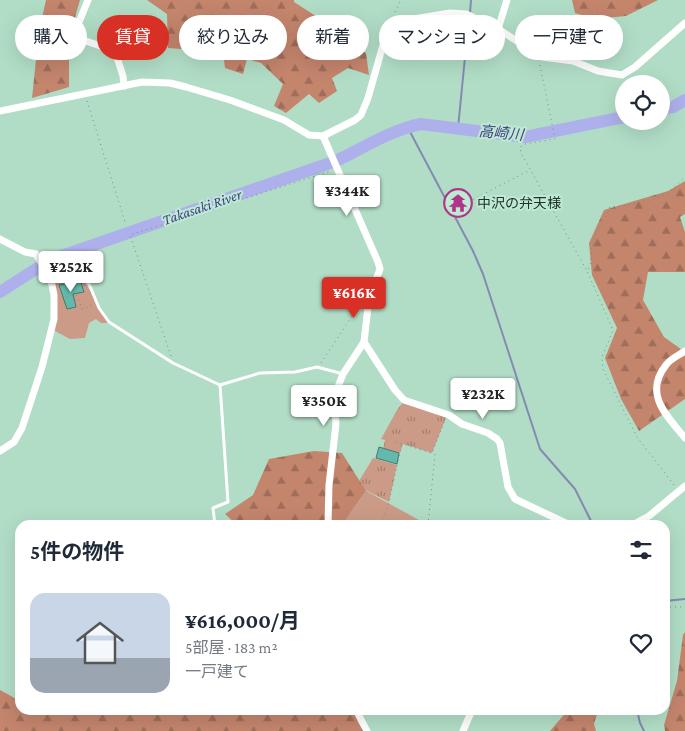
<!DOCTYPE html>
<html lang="ja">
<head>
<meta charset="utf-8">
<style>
	body { margin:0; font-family:"Crimson Pro","Noto Sans JP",serif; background:#f6f6f7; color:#1f2937; height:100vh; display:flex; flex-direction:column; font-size:19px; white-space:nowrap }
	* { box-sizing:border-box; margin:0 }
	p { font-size:16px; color:#747a83 }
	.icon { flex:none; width:28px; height:28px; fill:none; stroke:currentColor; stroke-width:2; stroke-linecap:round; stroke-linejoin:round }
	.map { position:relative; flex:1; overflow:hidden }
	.sheet { position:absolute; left:15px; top:520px; width:655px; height:195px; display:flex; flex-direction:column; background:#fff; border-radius:15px; box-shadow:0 5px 20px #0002 }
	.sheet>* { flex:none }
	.top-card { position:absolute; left:15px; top:15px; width:655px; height:45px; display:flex; gap:10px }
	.fabs { position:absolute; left:615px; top:75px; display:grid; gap:10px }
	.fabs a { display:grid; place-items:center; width:55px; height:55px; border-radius:50%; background:#fff; box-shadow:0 5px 20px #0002; font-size:25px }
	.price { position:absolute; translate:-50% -42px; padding:0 11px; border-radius:5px; background:#fff; color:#222; font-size:16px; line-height:32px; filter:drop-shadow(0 1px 2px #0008) }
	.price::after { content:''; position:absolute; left:50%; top:30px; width:15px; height:11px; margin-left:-8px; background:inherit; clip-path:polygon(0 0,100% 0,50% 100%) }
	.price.current { background:#d93025; color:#fff }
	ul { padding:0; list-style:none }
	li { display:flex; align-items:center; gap:15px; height:125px; padding:0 15px }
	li+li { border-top:1px solid #e0e1e3 }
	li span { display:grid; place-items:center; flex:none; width:140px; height:100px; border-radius:15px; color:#555 }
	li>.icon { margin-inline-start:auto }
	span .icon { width:60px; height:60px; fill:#fffc; stroke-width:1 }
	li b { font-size:21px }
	h2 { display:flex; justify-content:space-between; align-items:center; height:60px; padding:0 15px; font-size:21px }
	.pill { padding:0 18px; border-radius:22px; background:#fff; box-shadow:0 5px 20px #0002; font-size:18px; line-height:45px }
	.pill.current { background:#d93025; color:#fff }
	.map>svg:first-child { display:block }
</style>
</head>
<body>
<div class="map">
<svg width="685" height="731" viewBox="0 0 685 731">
	<defs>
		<pattern id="grass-tufts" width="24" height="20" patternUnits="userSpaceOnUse" patternTransform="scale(1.25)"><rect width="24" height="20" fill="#cc9b87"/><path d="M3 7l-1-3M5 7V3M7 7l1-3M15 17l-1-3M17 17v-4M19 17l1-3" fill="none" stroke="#a57f6e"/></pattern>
		<pattern id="forest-firs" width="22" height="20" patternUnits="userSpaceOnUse" patternTransform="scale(1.25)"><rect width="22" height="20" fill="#c4856d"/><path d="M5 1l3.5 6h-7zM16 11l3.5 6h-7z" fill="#9f6d5a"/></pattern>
	</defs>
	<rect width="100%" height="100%" fill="#b1ddc6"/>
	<!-- grass -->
	<g fill="url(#grass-tufts)">
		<path d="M404,401L447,415L432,453L403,444L400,453L383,449L385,440L381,439L397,410Z"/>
		<path d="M373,458L397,465L389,502L365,490L359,481Z"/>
	</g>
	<!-- forest -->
	<g fill="url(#forest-firs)">
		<path d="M46,0H80L69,38V87L32,98L39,31Z"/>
		<path d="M147,0H294V2L336,29L354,46L366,53L369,75L348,68L332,78L337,91L319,103L309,94L286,113L274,106L283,84L261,63L247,59L243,74L225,68L223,52L190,42L181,49L168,48L167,14Z"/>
		<path d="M572,0H658L626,16L595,19L575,13Z"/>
		<path d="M685,181V214L680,217L685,232V272H648L643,300L664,337L685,352V399L639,431L621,399L605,358L617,328L592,275L589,243L604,210L668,191Z"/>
		<path d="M314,451L342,453L366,491L342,525H237L225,514L253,495L269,459Z"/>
		<path d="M685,632V731H665L664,725L677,681L683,635Z"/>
		<path d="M0,690L20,701V710H357L358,722L364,731H0Z"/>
		<path d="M568,710H598L594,724L596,731H550Z"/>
	</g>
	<!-- park -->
	<g fill="#cc9b87">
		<path d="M80,277C92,289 98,308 108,323H101L96,319L89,323L85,338L70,339L53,330V281Z"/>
		<path d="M366,491L419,520L420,525H342Z"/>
	</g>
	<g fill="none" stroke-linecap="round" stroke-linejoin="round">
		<!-- stream -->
		<g stroke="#848ab2" stroke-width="2">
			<path d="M470,13L471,0"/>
			<path d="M408,128L473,251L483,274L540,449L575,489L593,525"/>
			<path d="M458,128L469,17"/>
			<path d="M665,601L685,599"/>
			<path d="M637,710L640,723L644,731"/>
		</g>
		<!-- river -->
		<g stroke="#aeb0ec" stroke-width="12">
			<path d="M661,109L673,107L685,100"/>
			<path d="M0,292L50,260L336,161C363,148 391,130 421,124L525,137L624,117"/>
		</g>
	</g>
	<!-- building -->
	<g fill="#64b9ab" stroke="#477870">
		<path d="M80,280L84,292L73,294L76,307L67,309L59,285Z"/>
		<path d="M379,447L399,453L397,464L376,458Z"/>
	</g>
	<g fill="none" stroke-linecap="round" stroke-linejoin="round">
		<!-- path -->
		<g stroke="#709080" stroke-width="1" stroke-dasharray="1 4" stroke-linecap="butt">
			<path d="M396,17L395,12L401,0"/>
			<path d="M540,65L555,139L525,144L520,147L521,153L587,271"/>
			<path d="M87,101L126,225"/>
			<path d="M464,204L530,170"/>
			<path d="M62,298L77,295L82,309L91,306L90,302"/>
			<path d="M171,356L130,235L331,171"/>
			<path d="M321,363L354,313L360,307"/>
			<path d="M396,442L432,453L445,420"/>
			<path d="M674,485L637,437L603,369L602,357L613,330L587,271C593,264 590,253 593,244C596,231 605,220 610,207C629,205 651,203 667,193C674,189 679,182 685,177"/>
			<path d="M375,525L384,517L389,502L402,443"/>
			<path d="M428,525L435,454L433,453"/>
			<path d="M665,607H685"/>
		</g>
		<!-- lane -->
		<g stroke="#fff" stroke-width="3">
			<path d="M52,280L81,276L89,284L99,308L109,322L173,363L220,385L260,373L295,372L317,367L343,374"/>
			<path d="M215,525L213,508L228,502L220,385"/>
		</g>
		<!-- street -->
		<g stroke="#fff" stroke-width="7">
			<path d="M88,0L77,27L80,39L115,51L123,76L124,86"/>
			<path d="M498,29L507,0"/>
			<path d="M0,111L142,82L170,83L186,87L230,100L284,120L309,135L323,136L355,120L361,115L368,98L383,45L393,29L407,20L450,13L466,14L498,29L542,57L573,61L598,71L622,75L635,67L685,23"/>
			<path d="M323,136L378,262L380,269L369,298L364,342L343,374L334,397L336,424L329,485L328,525"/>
			<path d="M0,239L25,252L36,254L51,280L54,295V319L42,367L22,428L14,442L0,451"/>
			<path d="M364,342L395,390L404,400L449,415L462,424L488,433L497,439L500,443L508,487L515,499L570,525"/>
			<path d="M685,351C679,355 670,359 666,365C643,394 667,416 685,438"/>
			<path d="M632,525L649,516L685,486"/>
			<path d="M356,710L367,731"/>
			<path d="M463,731L472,710"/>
		</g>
	</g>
	<!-- icons -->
	<defs>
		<symbol id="temple-ring" viewBox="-11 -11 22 22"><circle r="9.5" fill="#beead3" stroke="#af3589" stroke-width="1.5"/><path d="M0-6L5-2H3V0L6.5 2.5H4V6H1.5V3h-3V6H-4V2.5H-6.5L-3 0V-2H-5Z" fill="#af3589"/></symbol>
	</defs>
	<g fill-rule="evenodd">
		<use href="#temple-ring" x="442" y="187" width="32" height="32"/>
	</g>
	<g text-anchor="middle" stroke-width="4" stroke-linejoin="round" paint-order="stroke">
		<!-- poi labels -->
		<g font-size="14" fill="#213229" stroke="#beead3" text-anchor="start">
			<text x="477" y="208">中沢の弁天様</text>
		</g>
		<!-- water labels -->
		<g font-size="15" font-style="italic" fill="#423e85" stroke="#beead3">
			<text transform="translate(501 133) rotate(5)" y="5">高崎川</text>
			<text transform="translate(202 207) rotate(-19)" y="5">Takasaki River</text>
		</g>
	</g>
</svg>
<div class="fabs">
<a><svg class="icon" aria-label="locate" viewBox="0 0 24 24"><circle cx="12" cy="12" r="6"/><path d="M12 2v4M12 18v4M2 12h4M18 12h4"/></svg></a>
</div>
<b class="price" style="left:347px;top:217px">¥344K</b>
<b class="price" style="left:71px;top:293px">¥252K</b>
<b class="price current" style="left:354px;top:319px">¥616K</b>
<b class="price" style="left:483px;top:420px">¥232K</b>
<b class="price" style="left:324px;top:427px">¥350K</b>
<div class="top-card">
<a class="pill">購入</a>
<a class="pill current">賃貸</a>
<a class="pill">絞り込み</a>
<a class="pill">新着</a>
<a class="pill">マンション</a>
<a class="pill">一戸建て</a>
</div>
<section class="sheet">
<h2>5件の物件<svg class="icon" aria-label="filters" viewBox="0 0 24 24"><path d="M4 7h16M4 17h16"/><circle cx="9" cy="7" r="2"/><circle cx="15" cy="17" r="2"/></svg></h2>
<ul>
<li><span style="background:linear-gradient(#c9d6e8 65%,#9aa5b1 0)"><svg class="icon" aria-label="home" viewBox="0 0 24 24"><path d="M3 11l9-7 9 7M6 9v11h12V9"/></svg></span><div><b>¥616,000/月</b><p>5部屋 · 183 m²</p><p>一戸建て</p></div><svg class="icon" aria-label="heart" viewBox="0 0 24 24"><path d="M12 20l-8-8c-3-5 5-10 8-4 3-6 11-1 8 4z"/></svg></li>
</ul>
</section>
</div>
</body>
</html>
